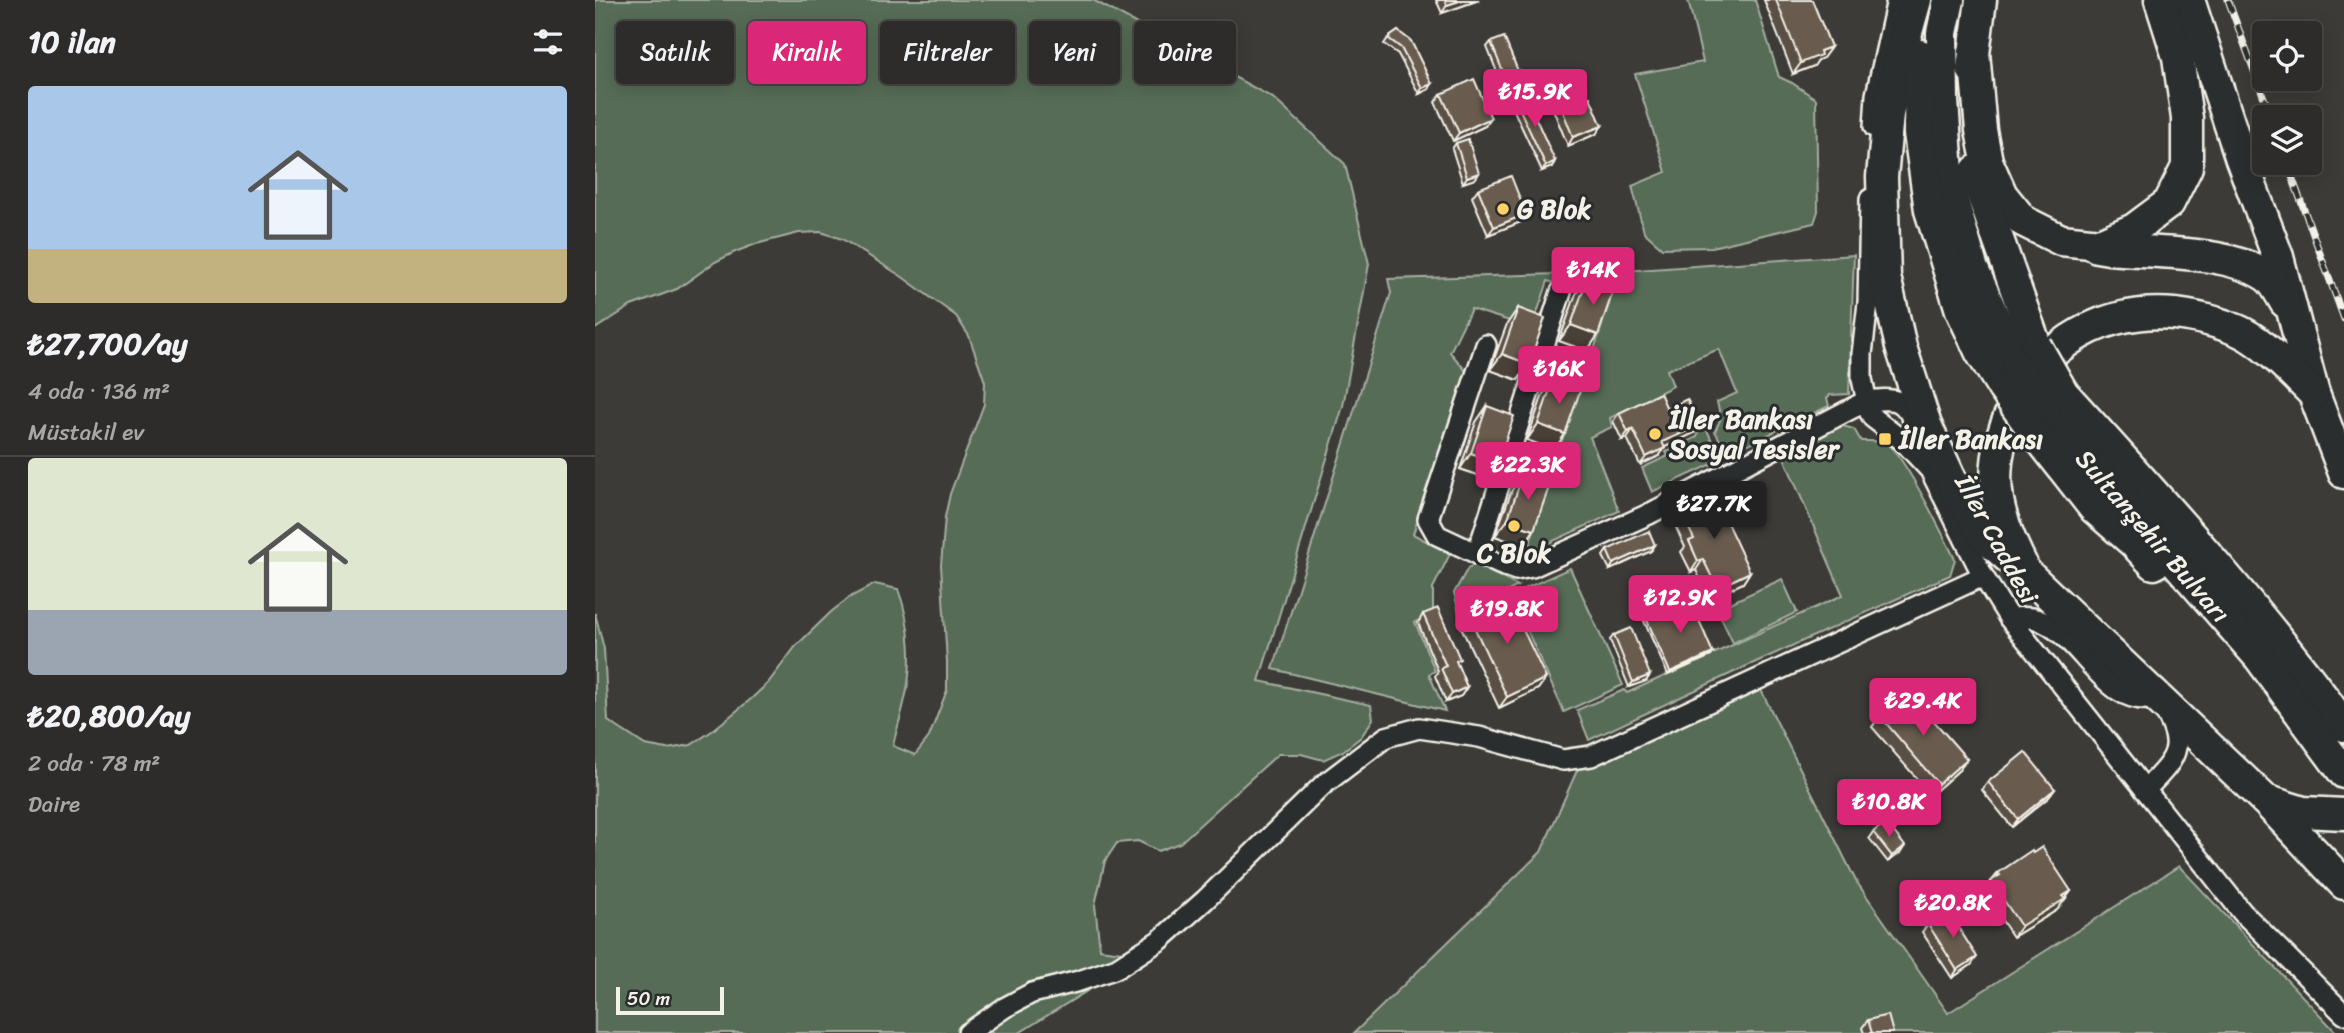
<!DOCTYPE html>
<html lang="tr">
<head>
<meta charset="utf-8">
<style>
	body { margin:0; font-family:Sriracha,sans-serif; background:#363432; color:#f1f3f6; height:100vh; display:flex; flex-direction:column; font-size:26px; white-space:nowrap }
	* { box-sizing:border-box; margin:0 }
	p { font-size:23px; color:#a7a7a8 }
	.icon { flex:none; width:38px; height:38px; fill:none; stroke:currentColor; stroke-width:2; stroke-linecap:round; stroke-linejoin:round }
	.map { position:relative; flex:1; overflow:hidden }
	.drawer { display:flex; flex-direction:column; background:#2e2c2a; width:595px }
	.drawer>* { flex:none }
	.guide { position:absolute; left:21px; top:21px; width:665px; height:63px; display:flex; gap:14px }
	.tools { position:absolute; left:1657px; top:21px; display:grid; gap:14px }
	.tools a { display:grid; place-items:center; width:70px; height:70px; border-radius:7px; background:#2e2c2a; box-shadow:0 4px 18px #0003,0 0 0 2px #494847; font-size:35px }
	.scale { position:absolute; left:21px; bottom:18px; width:108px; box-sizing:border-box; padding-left:7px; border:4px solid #f4f1e8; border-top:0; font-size:19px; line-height:24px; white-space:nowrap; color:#f4f1e8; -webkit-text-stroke:5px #2a2d2e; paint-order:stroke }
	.price { position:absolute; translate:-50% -60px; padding:0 16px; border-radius:7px; background:#db2777; color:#fff; font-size:23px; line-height:46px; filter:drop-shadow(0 2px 4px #0008) }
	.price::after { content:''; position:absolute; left:50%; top:42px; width:21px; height:16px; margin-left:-10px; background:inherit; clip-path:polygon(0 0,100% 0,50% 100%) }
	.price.selected { background:#222; color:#fff }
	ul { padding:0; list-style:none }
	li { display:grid; align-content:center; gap:14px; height:371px; padding:0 28px }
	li+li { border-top:2px solid #494847 }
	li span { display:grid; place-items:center; height:217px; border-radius:7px; color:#555 }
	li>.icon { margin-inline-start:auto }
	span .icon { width:126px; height:126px; fill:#fffc; stroke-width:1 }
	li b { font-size:30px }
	h2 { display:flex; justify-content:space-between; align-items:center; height:84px; padding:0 28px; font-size:30px }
	.chip { padding:0 24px; border-radius:7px; background:#2e2c2a; box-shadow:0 4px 18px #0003,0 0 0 2px #494847; font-size:24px; line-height:63px }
	.chip.selected { background:#db2777; color:#fff }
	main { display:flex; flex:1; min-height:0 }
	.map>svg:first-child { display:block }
</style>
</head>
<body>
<main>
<section class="drawer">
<h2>10 ilan<svg class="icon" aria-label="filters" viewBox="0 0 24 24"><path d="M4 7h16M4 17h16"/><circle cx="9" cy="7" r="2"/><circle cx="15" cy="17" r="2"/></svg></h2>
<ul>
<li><span style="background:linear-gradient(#a9c7e8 75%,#c2b280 0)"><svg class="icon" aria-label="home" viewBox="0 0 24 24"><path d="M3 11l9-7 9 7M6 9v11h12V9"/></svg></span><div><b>₺27,700/ay</b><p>4 oda · 136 m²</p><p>Müstakil ev</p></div></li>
<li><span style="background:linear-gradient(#dfe7d0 70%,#9aa5b1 0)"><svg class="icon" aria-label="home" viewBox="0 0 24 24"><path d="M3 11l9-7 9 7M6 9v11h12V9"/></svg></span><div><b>₺20,800/ay</b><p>2 oda · 78 m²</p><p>Daire</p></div></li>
</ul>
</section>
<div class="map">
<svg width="1749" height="1033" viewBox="0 0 1749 1033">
	<rect width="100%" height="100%" fill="#3d3b38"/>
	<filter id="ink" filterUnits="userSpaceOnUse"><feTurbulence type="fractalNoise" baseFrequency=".0143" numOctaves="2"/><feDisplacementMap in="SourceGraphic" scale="14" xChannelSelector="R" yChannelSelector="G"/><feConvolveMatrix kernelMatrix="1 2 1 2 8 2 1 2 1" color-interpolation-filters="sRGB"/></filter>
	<g filter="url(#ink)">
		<!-- green -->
		<g fill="#566c57" stroke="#a5aea0" stroke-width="2">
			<path d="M0,0H498L678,98L750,164L774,264L748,406L664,681L776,705L778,719L766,737L748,751L728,760L706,754H683L585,843L563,851L543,841L522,843L510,861L500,905L505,949L550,955L424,1033H0V613L9,649L13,721L50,745L72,749L96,745L117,731L156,699L173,683L201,646L236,612L255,597L280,584L303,589C316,624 319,666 309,703C306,717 301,731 298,746L320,755L334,737L352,690V662L346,565L350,517L355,494L389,404L390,382L374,336L361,316L306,276L247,239L226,232L204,233L161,244L140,252L120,262L82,289L36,306L0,329Z"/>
			<path d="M1093,0H1160L1184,77L1197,83L1221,99L1223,211L1219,223L1117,247L1067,248L1049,232L1037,186L1071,172L1040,74L1108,62Z"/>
			<path d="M1259,255L1254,394L1235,395L1232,398L1234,406L1132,454L1120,431L1126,418L1122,402L1142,393L1124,349L1072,370L1078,386L1015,418L1017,427L995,437L1024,511L932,553L949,497L930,487L944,449L962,455L981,399L962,391L976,349L997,356L1015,301L953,281L937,328L876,309L855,352L872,372L818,534L855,554L838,588V614L820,622L840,671L834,674L850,711L678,669L796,293L793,279L999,273Z"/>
			<path d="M1244,425L1259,429L1266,441C1275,441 1286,440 1293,445C1310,456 1349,537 1360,559L1355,575L1152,666L994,740L982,710L1029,690L1032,693L1248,595L1187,453Z"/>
			<path d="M1111,428L1126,460L1057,492L1047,468L1073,456L1071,452L1102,437L1104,432Z"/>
			<path d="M880,564L923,586L865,616L859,593L873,568Z"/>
			<path d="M975,568L1028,685L969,712L916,595Z"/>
			<path d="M1187,579L1202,612L1138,643L1122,609Z"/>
			<path d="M1157,672L1261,881L1353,1013L1584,866L1742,1033H759L946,852L991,750Z"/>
		</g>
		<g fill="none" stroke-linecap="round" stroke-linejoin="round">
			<defs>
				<g id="minor">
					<path d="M1279,127L1281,95L1302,0"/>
					<path d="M1275,199L1273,303L1267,354V379L1274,411L1278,418L1308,441L1335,470L1388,576L1414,618L1647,912L1749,1014"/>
					<path d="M891,345L833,519L842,535L904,564L921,570L937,567L1054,514L1271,401C1300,398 1309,397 1321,426"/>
					<path d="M882,554L966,292"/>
					<path d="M1414,618C1423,618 1432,616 1441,619C1489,635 1508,710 1563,698C1590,746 1588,752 1550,790"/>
					<path d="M373,1033L409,1008L437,993L484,981L522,968L565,940L610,900L728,785L791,737L824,728L884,737L968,760L996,756L1388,576"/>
				</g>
				<g id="highway">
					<path d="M1321,0L1307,50L1293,114L1287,177L1290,277L1306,347L1331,425L1359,486L1391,538L1431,573L1670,800L1749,884"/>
					<path d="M1354,0L1347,33L1348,101L1354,187L1377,267L1421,366"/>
					<path d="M1594,0L1646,159L1683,257L1719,394L1749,473"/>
					<path d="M1379,52L1386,130L1392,161L1407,195L1428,221L1466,240L1505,244L1539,229L1574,203L1592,167V118L1583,57L1565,0"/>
					<path d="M1325,55L1324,133L1335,210L1366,310L1385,351L1408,388"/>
					<path d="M1377,69L1386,0"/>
					<path d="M1381,171L1382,180L1441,346"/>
					<path d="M1502,247L1514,249C1560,253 1632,250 1671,276C1679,281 1685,294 1690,302"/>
					<path d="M1468,393C1566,501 1664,608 1749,726"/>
					<path d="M1450,412L1664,657L1749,773"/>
					<path d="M1438,430L1499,508L1538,542L1559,564"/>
					<path d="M1427,565C1417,545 1407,523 1403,500C1397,464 1406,430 1423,398C1427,389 1431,378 1438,370C1442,365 1449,361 1454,356C1508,307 1575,303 1642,330C1667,340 1700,375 1719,394"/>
					<path d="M1670,800L1708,812L1749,814"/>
				</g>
			</defs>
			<!-- minor casing -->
			<use href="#minor" stroke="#f4f1e8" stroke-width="24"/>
			<!-- highway casing -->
			<use href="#highway" stroke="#f4f1e8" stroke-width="35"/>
			<!-- minor -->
			<use href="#minor" stroke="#2a2d2e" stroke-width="19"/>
			<!-- highway -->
			<use href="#highway" stroke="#2a2d2e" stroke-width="30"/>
			<defs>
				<g id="rail">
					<path d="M1633,0L1676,117"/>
					<path d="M1692,163L1749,319"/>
				</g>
			</defs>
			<!-- rail casing -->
			<use href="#rail" stroke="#f4f1e8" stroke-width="7"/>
			<!-- rail -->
			<use href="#rail" stroke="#2a2d2e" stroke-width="4.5" stroke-dasharray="13" stroke-linecap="butt"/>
			<defs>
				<g id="highway-bridge">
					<path d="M1441,346L1468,393"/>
					<path d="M1421,366L1450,412"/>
					<path d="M1408,388L1438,430"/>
				</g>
			</defs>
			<!-- highway-bridge casing -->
			<use href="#highway-bridge" stroke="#f4f1e8" stroke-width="35" stroke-linecap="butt"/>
			<!-- highway-bridge -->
			<use href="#highway-bridge" stroke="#2a2d2e" stroke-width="30"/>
		</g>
		<!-- wall -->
		<g fill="#5a4f44" stroke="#f4f1e8" stroke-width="2">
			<path d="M841,0H884L847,13Z"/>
			<path d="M1169,0H1217L1236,47L1228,58L1223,60L1219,66L1198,74Z"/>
			<path d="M803,31L834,89L824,94L803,54L789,44L793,38Z"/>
			<path d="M896,42L923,71L919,77L906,82L892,47Z"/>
			<path d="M846,94L890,126L858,141L840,102Z"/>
			<path d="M919,97L960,161L957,167L947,171L915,102Z"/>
			<path d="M965,104L1001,134L973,146L959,112Z"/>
			<path d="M861,143L884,173L880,179L868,183L857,149Z"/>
			<path d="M883,189L931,214L926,222L893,235L877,197Z"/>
			<path d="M992,279L1003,335L992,351L964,341L981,294Z"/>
			<path d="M923,308L934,364L923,380L895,370L912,324Z"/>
			<path d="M959,378L970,434L959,450L932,440L948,394Z"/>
			<path d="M892,406V478L865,469L881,422Z"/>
			<path d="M1072,409L1099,433L1069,447L1064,456L1045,465L1032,438L1027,440L1018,421L1024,413Z"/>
			<path d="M928,474L939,530L928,546L900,536L917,490Z"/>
			<path d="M1084,508L1155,572L1148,583L1114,599L1101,570L1096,572L1086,552L1090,547L1077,519Z"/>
			<path d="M1060,545L1056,551L1015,570L1008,556L1012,550Z"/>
			<path d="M828,614L862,664L872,687L866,696L851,702L840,676L843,671L823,623Z"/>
			<path d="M873,614L951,678L943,689L904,708L865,625Z"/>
			<path d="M1051,618L1116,656L1073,675L1049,621Z"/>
			<path d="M1019,635L1055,675L1051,681L1034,687L1015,640Z"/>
			<path d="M1285,716L1372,759L1364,770L1336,795L1277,727Z"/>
			<path d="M1393,782L1460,789L1454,797L1417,827L1387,790Z"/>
			<path d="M1278,832L1306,852L1293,862L1274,838Z"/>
			<path d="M1403,873L1476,891L1462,910L1418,937L1388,892Z"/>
			<path d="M1333,924L1376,965L1357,978L1327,932Z"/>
			<path d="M1273,1020L1298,1033H1269L1267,1028Z"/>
		</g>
		<!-- shaded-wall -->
		<g fill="#4a4037" stroke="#f4f1e8" stroke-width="2">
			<path d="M867,0H884L847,13L852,5Z"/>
			<path d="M1236,47L1228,58L1223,60L1219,66L1198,74L1206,63L1225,51Z"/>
			<path d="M923,71L919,77L906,82L910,77Z"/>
			<path d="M837,84L834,89L824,94L827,88Z"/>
			<path d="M896,118L890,126L858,141L864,133Z"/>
			<path d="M1007,126L1001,134L973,146L978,137Z"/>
			<path d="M960,161L957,167L947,171L951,166Z"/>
			<path d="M884,173L880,179L868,183L872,177Z"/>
			<path d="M931,214L926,222L893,235L899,227Z"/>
			<path d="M976,325L1003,335L992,351L964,341Z"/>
			<path d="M907,354L934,364L923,380L895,370Z"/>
			<path d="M943,424L970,434L959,450L932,440Z"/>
			<path d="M1105,425L1099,433L1062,451L1067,442Z"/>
			<path d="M1038,429L1032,438L1027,440L1033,432Z"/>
			<path d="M1070,448L1064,456L1045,465L1051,457Z"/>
			<path d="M876,453L903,462L892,478L865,469Z"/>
			<path d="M912,521L939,530L928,546L900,536Z"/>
			<path d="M1060,545L1056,551L1015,570L1018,564Z"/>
			<path d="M1108,559L1101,570L1096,572L1103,561Z"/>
			<path d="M1155,572L1148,583L1114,599L1122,588Z"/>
			<path d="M1118,653L1116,656L1073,675L1075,672Z"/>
			<path d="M1055,675L1051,681L1034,687L1038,682Z"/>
			<path d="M951,678L943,689L904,708L912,697Z"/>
			<path d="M872,687L866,696L851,702L857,694Z"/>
			<path d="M1372,759L1364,770L1336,795L1343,784Z"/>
			<path d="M1460,789L1454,797L1417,827L1423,819Z"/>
			<path d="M1310,846L1306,852L1293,862L1297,856Z"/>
			<path d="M1476,891L1462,910L1418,937L1426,926Z"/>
			<path d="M1382,957L1376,965L1357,978L1362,970Z"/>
		</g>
		<!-- building -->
		<g fill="#695c4f" stroke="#f4f1e8" stroke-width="2">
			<path d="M850,0H867L852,5Z"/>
			<path d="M1181,0H1217L1236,47L1225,51L1226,55L1206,63Z"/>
			<path d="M803,31L816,41L837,84L827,88L806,48L793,38Z"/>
			<path d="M909,37L923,71L910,77L896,42Z"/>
			<path d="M879,79L896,118L864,133L846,94Z"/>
			<path d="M929,92L960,161L951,166L919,97Z"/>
			<path d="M992,95V98L995,97L1007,126L978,137L965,104Z"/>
			<path d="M873,139L884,173L872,177L861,143Z"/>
			<path d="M916,176L931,214L899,227L883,189Z"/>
			<path d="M992,279L1019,288L1003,335L976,325Z"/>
			<path d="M923,308L950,318L934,364L907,354Z"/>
			<path d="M959,378L986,388L970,434L943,424Z"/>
			<path d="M1065,393L1072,409L1092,399L1105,425L1067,442L1070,448L1051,457L1038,429L1033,432L1024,413Z"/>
			<path d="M892,406L919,416L903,462L876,453Z"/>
			<path d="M928,474L955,484L939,530L912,521Z"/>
			<path d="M1118,493L1155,572L1122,588L1108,559L1103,561L1094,541L1099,539L1084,508Z"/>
			<path d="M1054,531L1060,545L1018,564L1012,550Z"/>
			<path d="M912,596L951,678L912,697L873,614Z"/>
			<path d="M1095,599L1118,653L1075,672L1051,618Z"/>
			<path d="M843,608L865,659L861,661L872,687L857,694L846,668L851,666L828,614Z"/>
			<path d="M1036,628L1055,675L1038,682L1019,635Z"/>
			<path d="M1313,691L1372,759L1343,784L1285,716Z"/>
			<path d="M1430,752L1460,789L1423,819L1393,782Z"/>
			<path d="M1291,822L1310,846L1297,856L1278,832Z"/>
			<path d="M1447,847L1476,891L1468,896L1470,899L1426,926L1396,881L1405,875L1403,873L1437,850L1438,853Z"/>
			<path d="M1353,911L1382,957L1362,970L1333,924Z"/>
			<path d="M1293,1015L1298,1033H1277L1273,1020Z"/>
		</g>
	</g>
	<!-- markers -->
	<g fill="#ffd166" stroke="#2a2d2e" stroke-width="2.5">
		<circle cx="908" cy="209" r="7"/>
		<circle cx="1060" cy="434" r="7"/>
		<rect x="1283" y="432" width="14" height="14" rx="3.5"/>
		<circle cx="919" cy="526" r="7"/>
	</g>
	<g text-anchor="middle" stroke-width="6" stroke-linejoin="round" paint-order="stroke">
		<!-- poi labels -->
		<g font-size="26" font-weight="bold" fill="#f4f1e8" stroke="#2a2d2e" text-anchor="start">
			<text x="922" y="218">G Blok</text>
			<text x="1074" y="428">İller Bankası<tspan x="1074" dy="30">Sosyal Tesisler</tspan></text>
			<text x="1304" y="448">İller Bankası</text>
			<text x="919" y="562" text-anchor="middle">C Blok</text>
		</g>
		<!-- street labels -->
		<g font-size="26" fill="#f4f1e8" stroke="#2a2d2e">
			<text transform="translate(1558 536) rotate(49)" y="9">Sultanşehir Bulvarı</text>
			<text transform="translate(1402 539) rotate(61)" y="9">İller Caddesi</text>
		</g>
	</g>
</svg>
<div class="tools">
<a><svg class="icon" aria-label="locate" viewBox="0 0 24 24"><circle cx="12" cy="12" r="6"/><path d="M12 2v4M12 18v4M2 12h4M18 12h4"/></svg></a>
<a><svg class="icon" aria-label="layers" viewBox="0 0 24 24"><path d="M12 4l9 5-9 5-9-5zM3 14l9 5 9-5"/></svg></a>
</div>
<div class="scale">50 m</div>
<b class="price" style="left:940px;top:129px">₺15.9K</b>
<b class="price" style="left:998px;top:307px">₺14K</b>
<b class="price" style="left:964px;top:406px">₺16K</b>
<b class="price" style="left:933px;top:502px">₺22.3K</b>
<b class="price selected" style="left:1119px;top:541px">₺27.7K</b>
<b class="price" style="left:1085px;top:635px">₺12.9K</b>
<b class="price" style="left:912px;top:646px">₺19.8K</b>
<b class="price" style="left:1328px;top:738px">₺29.4K</b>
<b class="price" style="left:1294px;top:839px">₺10.8K</b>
<b class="price" style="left:1358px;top:940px">₺20.8K</b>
<div class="guide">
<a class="chip">Satılık</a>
<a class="chip selected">Kiralık</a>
<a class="chip">Filtreler</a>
<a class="chip">Yeni</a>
<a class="chip">Daire</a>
</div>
</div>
</main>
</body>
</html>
